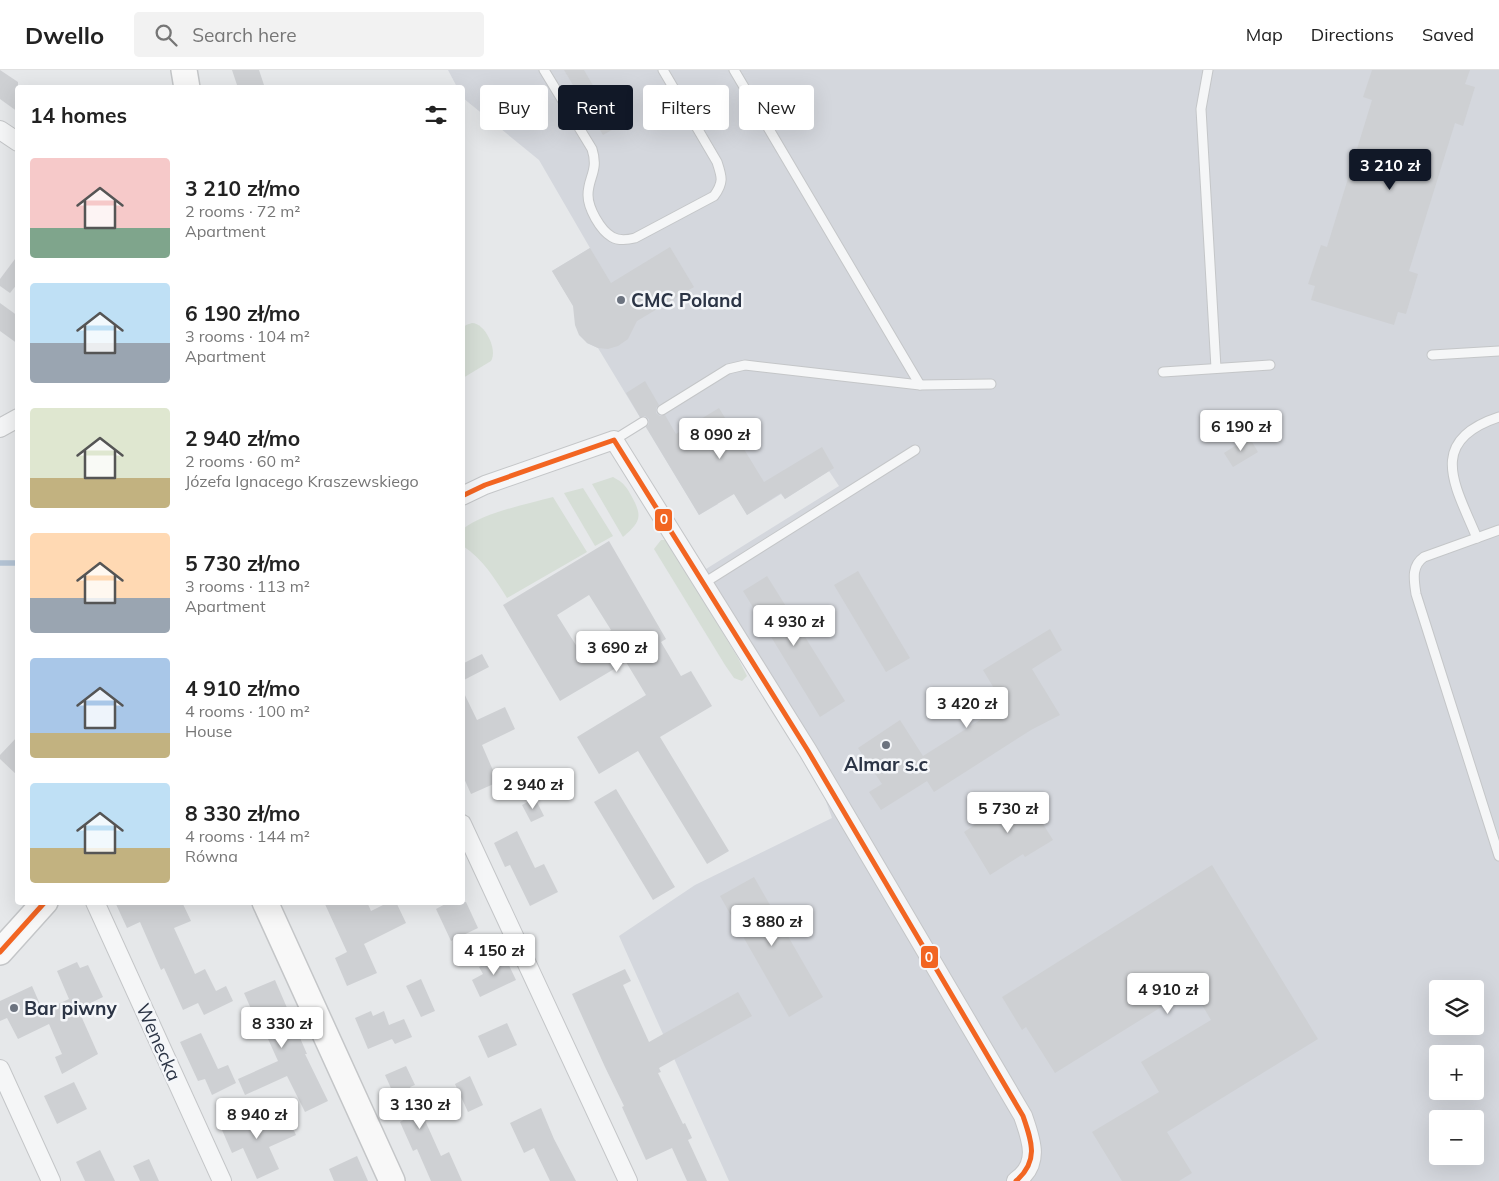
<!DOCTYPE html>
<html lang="en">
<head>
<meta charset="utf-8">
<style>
	body { margin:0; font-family:Mulish,sans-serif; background:#f2f2f2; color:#222; height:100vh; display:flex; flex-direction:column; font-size:19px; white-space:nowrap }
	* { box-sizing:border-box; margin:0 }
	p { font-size:16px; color:#767676 }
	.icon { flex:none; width:28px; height:28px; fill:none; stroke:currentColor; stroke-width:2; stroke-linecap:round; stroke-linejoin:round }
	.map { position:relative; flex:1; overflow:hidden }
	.side { position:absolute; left:15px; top:15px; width:450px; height:820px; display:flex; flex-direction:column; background:#fff; border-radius:5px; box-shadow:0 5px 20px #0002 }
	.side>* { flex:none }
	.guide { position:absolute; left:480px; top:15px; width:475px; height:45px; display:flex; gap:10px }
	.controls { position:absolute; left:1429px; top:910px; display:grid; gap:10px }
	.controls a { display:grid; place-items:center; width:55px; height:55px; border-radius:5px; background:#fff; box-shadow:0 5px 20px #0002; font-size:25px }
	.price { position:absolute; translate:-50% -42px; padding:0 11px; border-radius:5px; background:#fff; color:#222; font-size:16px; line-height:32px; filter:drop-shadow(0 1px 2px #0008) }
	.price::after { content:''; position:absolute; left:50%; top:30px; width:15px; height:11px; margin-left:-8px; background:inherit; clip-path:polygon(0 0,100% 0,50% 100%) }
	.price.selected { background:#111827; color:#fff }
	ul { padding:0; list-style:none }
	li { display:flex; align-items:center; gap:15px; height:125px; padding:0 15px }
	li span { display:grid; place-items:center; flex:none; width:140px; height:100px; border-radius:5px; color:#555 }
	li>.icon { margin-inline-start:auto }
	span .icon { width:60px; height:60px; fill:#fffc; stroke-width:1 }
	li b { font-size:21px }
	h2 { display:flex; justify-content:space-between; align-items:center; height:60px; padding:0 15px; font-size:21px }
	.tag { padding:0 18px; border-radius:5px; background:#fff; box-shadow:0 5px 20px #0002; font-size:18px; line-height:45px }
	.tag.selected { background:#111827; color:#fff }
	header { display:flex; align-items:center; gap:30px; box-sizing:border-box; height:70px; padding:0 25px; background:#fff; border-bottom:1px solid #e0e0e0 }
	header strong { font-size:24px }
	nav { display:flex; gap:28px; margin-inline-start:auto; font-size:18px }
	.search { width:350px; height:45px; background:#f2f2f2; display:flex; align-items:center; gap:12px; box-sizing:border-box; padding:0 18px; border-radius:5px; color:#767676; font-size:19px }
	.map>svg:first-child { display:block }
</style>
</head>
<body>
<header>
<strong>Dwello</strong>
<div class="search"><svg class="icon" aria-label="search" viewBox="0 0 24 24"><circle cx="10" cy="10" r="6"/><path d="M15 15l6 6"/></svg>Search here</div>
<nav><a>Map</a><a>Directions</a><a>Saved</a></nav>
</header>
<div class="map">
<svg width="1499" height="1111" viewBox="0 0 1499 1111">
	<rect width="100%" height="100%" fill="#e6e8ea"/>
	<!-- built -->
	<path fill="#d4d7dd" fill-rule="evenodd" d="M448,0H1499V1111H729L619,866L695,815L832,748L808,681L698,504L839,416L829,401L785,429L781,424L747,445L726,410L709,420L718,434L699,445L598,278L587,273L578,243L552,201L590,178L539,90L463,28L462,18L457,17ZM1438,919H1475V956H1438ZM1438,984H1475V1021H1438ZM1438,1049H1475V1086H1438Z"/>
	<!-- green -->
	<g fill="#d6ded6">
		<path d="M472,253C485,253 498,280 491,291L463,308V258L466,255Z"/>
		<path d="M613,407C624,413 626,416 632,427C643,447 640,452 623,467L592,414Z"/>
		<path d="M583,418L613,466L595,476L564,423Z"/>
		<path d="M553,427L587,482L507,528C495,509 483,489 463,476V459C483,443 527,434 553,427Z"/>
		<path d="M661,470H667L671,476L738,588L747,606L742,611L734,608L725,595L654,479Z"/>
	</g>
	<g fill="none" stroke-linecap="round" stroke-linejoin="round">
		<!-- stream -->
		<path stroke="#b4c4d5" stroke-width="5.5" d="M0,493H18"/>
	</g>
	<!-- building -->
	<g fill="#ced0d3" fill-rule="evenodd">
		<path d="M0,0L18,12V42L0,29Z"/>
		<path d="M232,0H259L265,18H238Z"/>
		<path d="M564,0H584L617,57L603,65Z"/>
		<path d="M1372,0H1470L1465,14L1475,17L1463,56L1455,53L1409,201L1418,204L1406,244L1398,242L1394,255L1311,230L1315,216L1308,214L1321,175L1327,177L1372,30L1363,27Z"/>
		<path d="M670,177L694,217L637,251L628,269L618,276L608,279L598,278L587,273L579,265L575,255L573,236L552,201L590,178L611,213Z"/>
		<path d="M18,185V213L10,223L0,216V209Z"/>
		<path d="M0,233L18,246V274L0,261Z"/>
		<path d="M645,311L659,335L656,338V343L660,346L665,345L676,364L719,338L764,412L822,377L834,398L785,429L781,423L747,445L734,424L699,445L646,357L649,354V349L645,346L640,347L626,323Z"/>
		<path d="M1249,367L1258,382L1233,397L1224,383Z"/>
		<path d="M609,471L666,569L661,572L681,606L691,601L712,636L660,667L729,781L707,794L638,681L599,704L577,667L646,625L626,592L560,631L503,535ZM589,525L611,560L579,580L557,545Z"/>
		<path d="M858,501L910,588L886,602L834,515Z"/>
		<path d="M767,506L845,631L820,647L743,521Z"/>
		<path d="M1050,559L1062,580L1032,599L1060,645L1031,660L934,722L927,711L881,740L869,722L882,714L858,678L900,650L923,686L1004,635L983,600Z"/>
		<path d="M482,584L489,597L462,611V594Z"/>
		<path d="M462,619L477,650L505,637L515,659L482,675L498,712L471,724L462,704Z"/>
		<path d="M18,666V706L0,689V685Z"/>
		<path d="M616,719L675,817L653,830L594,732Z"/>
		<path d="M1023,722L1053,770L1025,787L1023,784L990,805L964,762Z"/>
		<path d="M535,728L544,746L531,752L522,735Z"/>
		<path d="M517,761L535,798L544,794L558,822L530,836L510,795L505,797L494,773Z"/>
		<path d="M1212,795L1318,969L1167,1062L1192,1103L1179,1111H1122L1092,1062L1159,1022L1141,992L1211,950L1192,918L1055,1003L1026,957L1022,960L1002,927Z"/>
		<path d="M754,807L823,927L789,947L720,826Z"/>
		<path d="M115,832H182L191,851L174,858L195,904L205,899L216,921L226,916L233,931L204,945L198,933L183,940L164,898L161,900L140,852L127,858Z"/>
		<path d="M324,832H367L371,841L389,832H396L406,853L364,874L377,903L347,916L335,888L347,882Z"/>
		<path d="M449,832H466L478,858L451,871L436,839Z"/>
		<path d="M504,885L516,910L480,927L472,910L483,904L479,897Z"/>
		<path d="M77,892L80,898L88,895L103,927L78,939L98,984L62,1004L55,987L62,984L49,954L18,969L7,948L0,951V931L32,916L43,941L69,929L57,901Z"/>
		<path d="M625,899L631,911L623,915L649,972L738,922L752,946L659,998L661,1002L658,1003L683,1054L685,1053L692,1068L688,1070L707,1111H687L672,1078L646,1090L622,1037L624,1036L605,997L572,924Z"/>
		<path d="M421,909L435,941L421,947L406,916Z"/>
		<path d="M275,910L307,984H305L328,1031L305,1042L287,1006L245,1025L238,1009L278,991L259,949L256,950L244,923Z"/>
		<path d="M371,941L373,946L384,941L389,955L404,949L412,967L395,974L392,969L368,979L355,948Z"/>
		<path d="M507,953L517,975L488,988L478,966Z"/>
		<path d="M201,963L218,999L228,995L236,1013L212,1025L205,1009L198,1011L180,972Z"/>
		<path d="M406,996L415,1015L410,1017L441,1086L449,1082L462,1111H431L417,1079L413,1081L400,1052L405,1049L385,1005Z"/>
		<path d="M470,1006L483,1035L468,1042L455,1014Z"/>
		<path d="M74,1012L87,1039L57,1054L44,1026Z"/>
		<path d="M541,1038L554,1069L576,1111H550L534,1078L524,1083L510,1053Z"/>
		<path d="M246,1041L254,1059L287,1045L296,1065L269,1077L279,1099L257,1109L243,1078L232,1083L219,1053Z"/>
		<path d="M100,1080L115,1111H85L76,1092Z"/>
		<path d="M357,1086L368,1111H334L329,1099Z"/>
		<path d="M149,1089L159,1111H140L133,1096Z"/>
	</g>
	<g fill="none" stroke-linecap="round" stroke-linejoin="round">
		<defs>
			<g id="lane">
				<path d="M544,0L592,79C599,101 588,107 588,125C588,138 600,160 612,167C619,171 627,170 635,168L714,126C724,112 722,107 717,92L663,0"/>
				<path d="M734,0L920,315"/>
				<path d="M1208,0L1201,39L1216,298"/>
				<path d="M1432,285L1499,281"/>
				<path d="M1163,302L1270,295"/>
				<path d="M662,340L728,299L745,295L920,315L991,314"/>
				<path d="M614,370L643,352"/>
				<path d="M1499,460L1424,487C1411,496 1414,510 1416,524L1499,786"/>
				<path d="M1477,468C1456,417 1425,371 1499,347"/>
				<path d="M704,513L915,380"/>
			</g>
			<g id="street">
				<path d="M0,60L18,72"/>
				<path d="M0,358L18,348"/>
				<path d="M462,426L485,415L614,370L808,681L1023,1046C1031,1069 1041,1094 1016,1111"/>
				<path d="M462,754L628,1111"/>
				<path d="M95,832L222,1111"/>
				<path d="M0,999L51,1111"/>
			</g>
			<g id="secondary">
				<path d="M184,0L187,18"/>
				<path d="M265,832L392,1111"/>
				<path d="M0,882L45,832"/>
			</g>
		</defs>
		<!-- lane casing -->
		<use href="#lane" stroke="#c4c6c8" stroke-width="11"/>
		<!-- street casing -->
		<use href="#street" stroke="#c4c6c8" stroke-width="20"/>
		<!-- secondary casing -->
		<use href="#secondary" stroke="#c4c6c8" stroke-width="28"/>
		<!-- lane -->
		<use href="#lane" stroke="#f5f6f7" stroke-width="9"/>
		<!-- street -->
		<use href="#street" stroke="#f5f6f7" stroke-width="18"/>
		<!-- secondary -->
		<use href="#secondary" stroke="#f8f8f8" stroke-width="25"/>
		<defs>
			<g id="bus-1">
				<path d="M462,426L485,415L614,370L808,681L1023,1046C1032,1072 1039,1091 1016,1111"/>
				<path d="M0,882L45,832"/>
			</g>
		</defs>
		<!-- bus-1 casing -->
		<use href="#bus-1" stroke="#f4f6f9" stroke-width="9"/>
		<!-- bus-1 -->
		<use href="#bus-1" stroke="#f26522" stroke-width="5"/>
	</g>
	<!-- markers -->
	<g fill="#6c737f" stroke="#f4f6f9" stroke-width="2">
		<circle cx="621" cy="230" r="5"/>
		<circle cx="886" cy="675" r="5"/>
		<circle cx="14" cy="938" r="5"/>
	</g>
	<g text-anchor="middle" stroke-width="5" stroke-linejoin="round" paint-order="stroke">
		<!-- poi labels -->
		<g font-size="19" font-weight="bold" fill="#2b3445" stroke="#f4f6f9" text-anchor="start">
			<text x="631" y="237">CMC Poland</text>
			<text x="886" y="701" text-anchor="middle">Almar s.c</text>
			<text x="24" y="945">Bar piwny</text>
		</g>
		<!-- street labels -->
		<g font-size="19" fill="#2b3445" stroke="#f4f6f9">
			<text transform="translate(159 972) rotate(66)" y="7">Wenecka</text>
		</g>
	</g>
	<g stroke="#f4f6f9" stroke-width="2">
		<rect x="654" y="438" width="19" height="24" rx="5" fill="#f26522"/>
		<rect x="920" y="875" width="19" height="24" rx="5" fill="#f26522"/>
	</g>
	<g font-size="14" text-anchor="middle" font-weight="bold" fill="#fff">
		<text x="664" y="454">0</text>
		<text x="929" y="892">0</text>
	</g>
</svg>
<div class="controls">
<a><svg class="icon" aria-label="layers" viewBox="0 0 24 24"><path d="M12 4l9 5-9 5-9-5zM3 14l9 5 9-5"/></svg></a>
<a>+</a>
<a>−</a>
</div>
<b class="price selected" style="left:1390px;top:121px">3 210 zł</b>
<b class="price" style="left:1241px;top:382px">6 190 zł</b>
<b class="price" style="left:720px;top:390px">8 090 zł</b>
<b class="price" style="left:794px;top:577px">4 930 zł</b>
<b class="price" style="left:617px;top:603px">3 690 zł</b>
<b class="price" style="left:967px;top:659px">3 420 zł</b>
<b class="price" style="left:533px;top:740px">2 940 zł</b>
<b class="price" style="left:1008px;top:764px">5 730 zł</b>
<b class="price" style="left:772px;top:877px">3 880 zł</b>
<b class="price" style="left:494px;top:906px">4 150 zł</b>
<b class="price" style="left:1168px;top:945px">4 910 zł</b>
<b class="price" style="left:282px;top:979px">8 330 zł</b>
<b class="price" style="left:420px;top:1060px">3 130 zł</b>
<b class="price" style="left:257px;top:1070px">8 940 zł</b>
<div class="guide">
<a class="tag">Buy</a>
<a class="tag selected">Rent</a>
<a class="tag">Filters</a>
<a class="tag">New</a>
</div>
<section class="side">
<h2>14 homes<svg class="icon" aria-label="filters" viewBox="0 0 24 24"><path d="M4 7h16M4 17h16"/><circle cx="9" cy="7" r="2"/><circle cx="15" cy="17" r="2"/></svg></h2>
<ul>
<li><span style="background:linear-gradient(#f6c9c9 70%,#7fa58c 0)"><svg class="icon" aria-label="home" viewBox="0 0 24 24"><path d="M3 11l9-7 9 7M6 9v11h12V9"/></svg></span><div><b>3 210 zł/mo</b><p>2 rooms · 72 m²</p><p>Apartment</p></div></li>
<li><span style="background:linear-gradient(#bfe0f5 60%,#9aa5b1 0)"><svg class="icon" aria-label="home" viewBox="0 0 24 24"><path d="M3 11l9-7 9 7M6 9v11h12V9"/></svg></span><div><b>6 190 zł/mo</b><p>3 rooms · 104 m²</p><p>Apartment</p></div></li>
<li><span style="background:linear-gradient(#dfe7d0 70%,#c2b280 0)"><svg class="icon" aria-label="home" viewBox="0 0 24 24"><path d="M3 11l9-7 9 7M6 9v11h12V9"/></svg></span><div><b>2 940 zł/mo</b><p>2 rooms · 60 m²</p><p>Józefa Ignacego Kraszewskiego</p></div></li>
<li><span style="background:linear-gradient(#ffd9b3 65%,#9aa5b1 0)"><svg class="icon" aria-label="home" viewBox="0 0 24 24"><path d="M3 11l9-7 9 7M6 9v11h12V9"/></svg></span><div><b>5 730 zł/mo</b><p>3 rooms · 113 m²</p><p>Apartment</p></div></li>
<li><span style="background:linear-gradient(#a9c7e8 75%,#c2b280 0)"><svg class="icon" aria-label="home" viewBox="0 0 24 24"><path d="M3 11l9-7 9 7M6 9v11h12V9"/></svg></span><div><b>4 910 zł/mo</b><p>4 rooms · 100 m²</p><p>House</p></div></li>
<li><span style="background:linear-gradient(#bfe0f5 65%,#c2b280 0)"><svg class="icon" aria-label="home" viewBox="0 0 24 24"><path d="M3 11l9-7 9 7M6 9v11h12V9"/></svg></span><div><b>8 330 zł/mo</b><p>4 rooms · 144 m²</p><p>Równa</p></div></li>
</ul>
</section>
</div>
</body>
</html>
